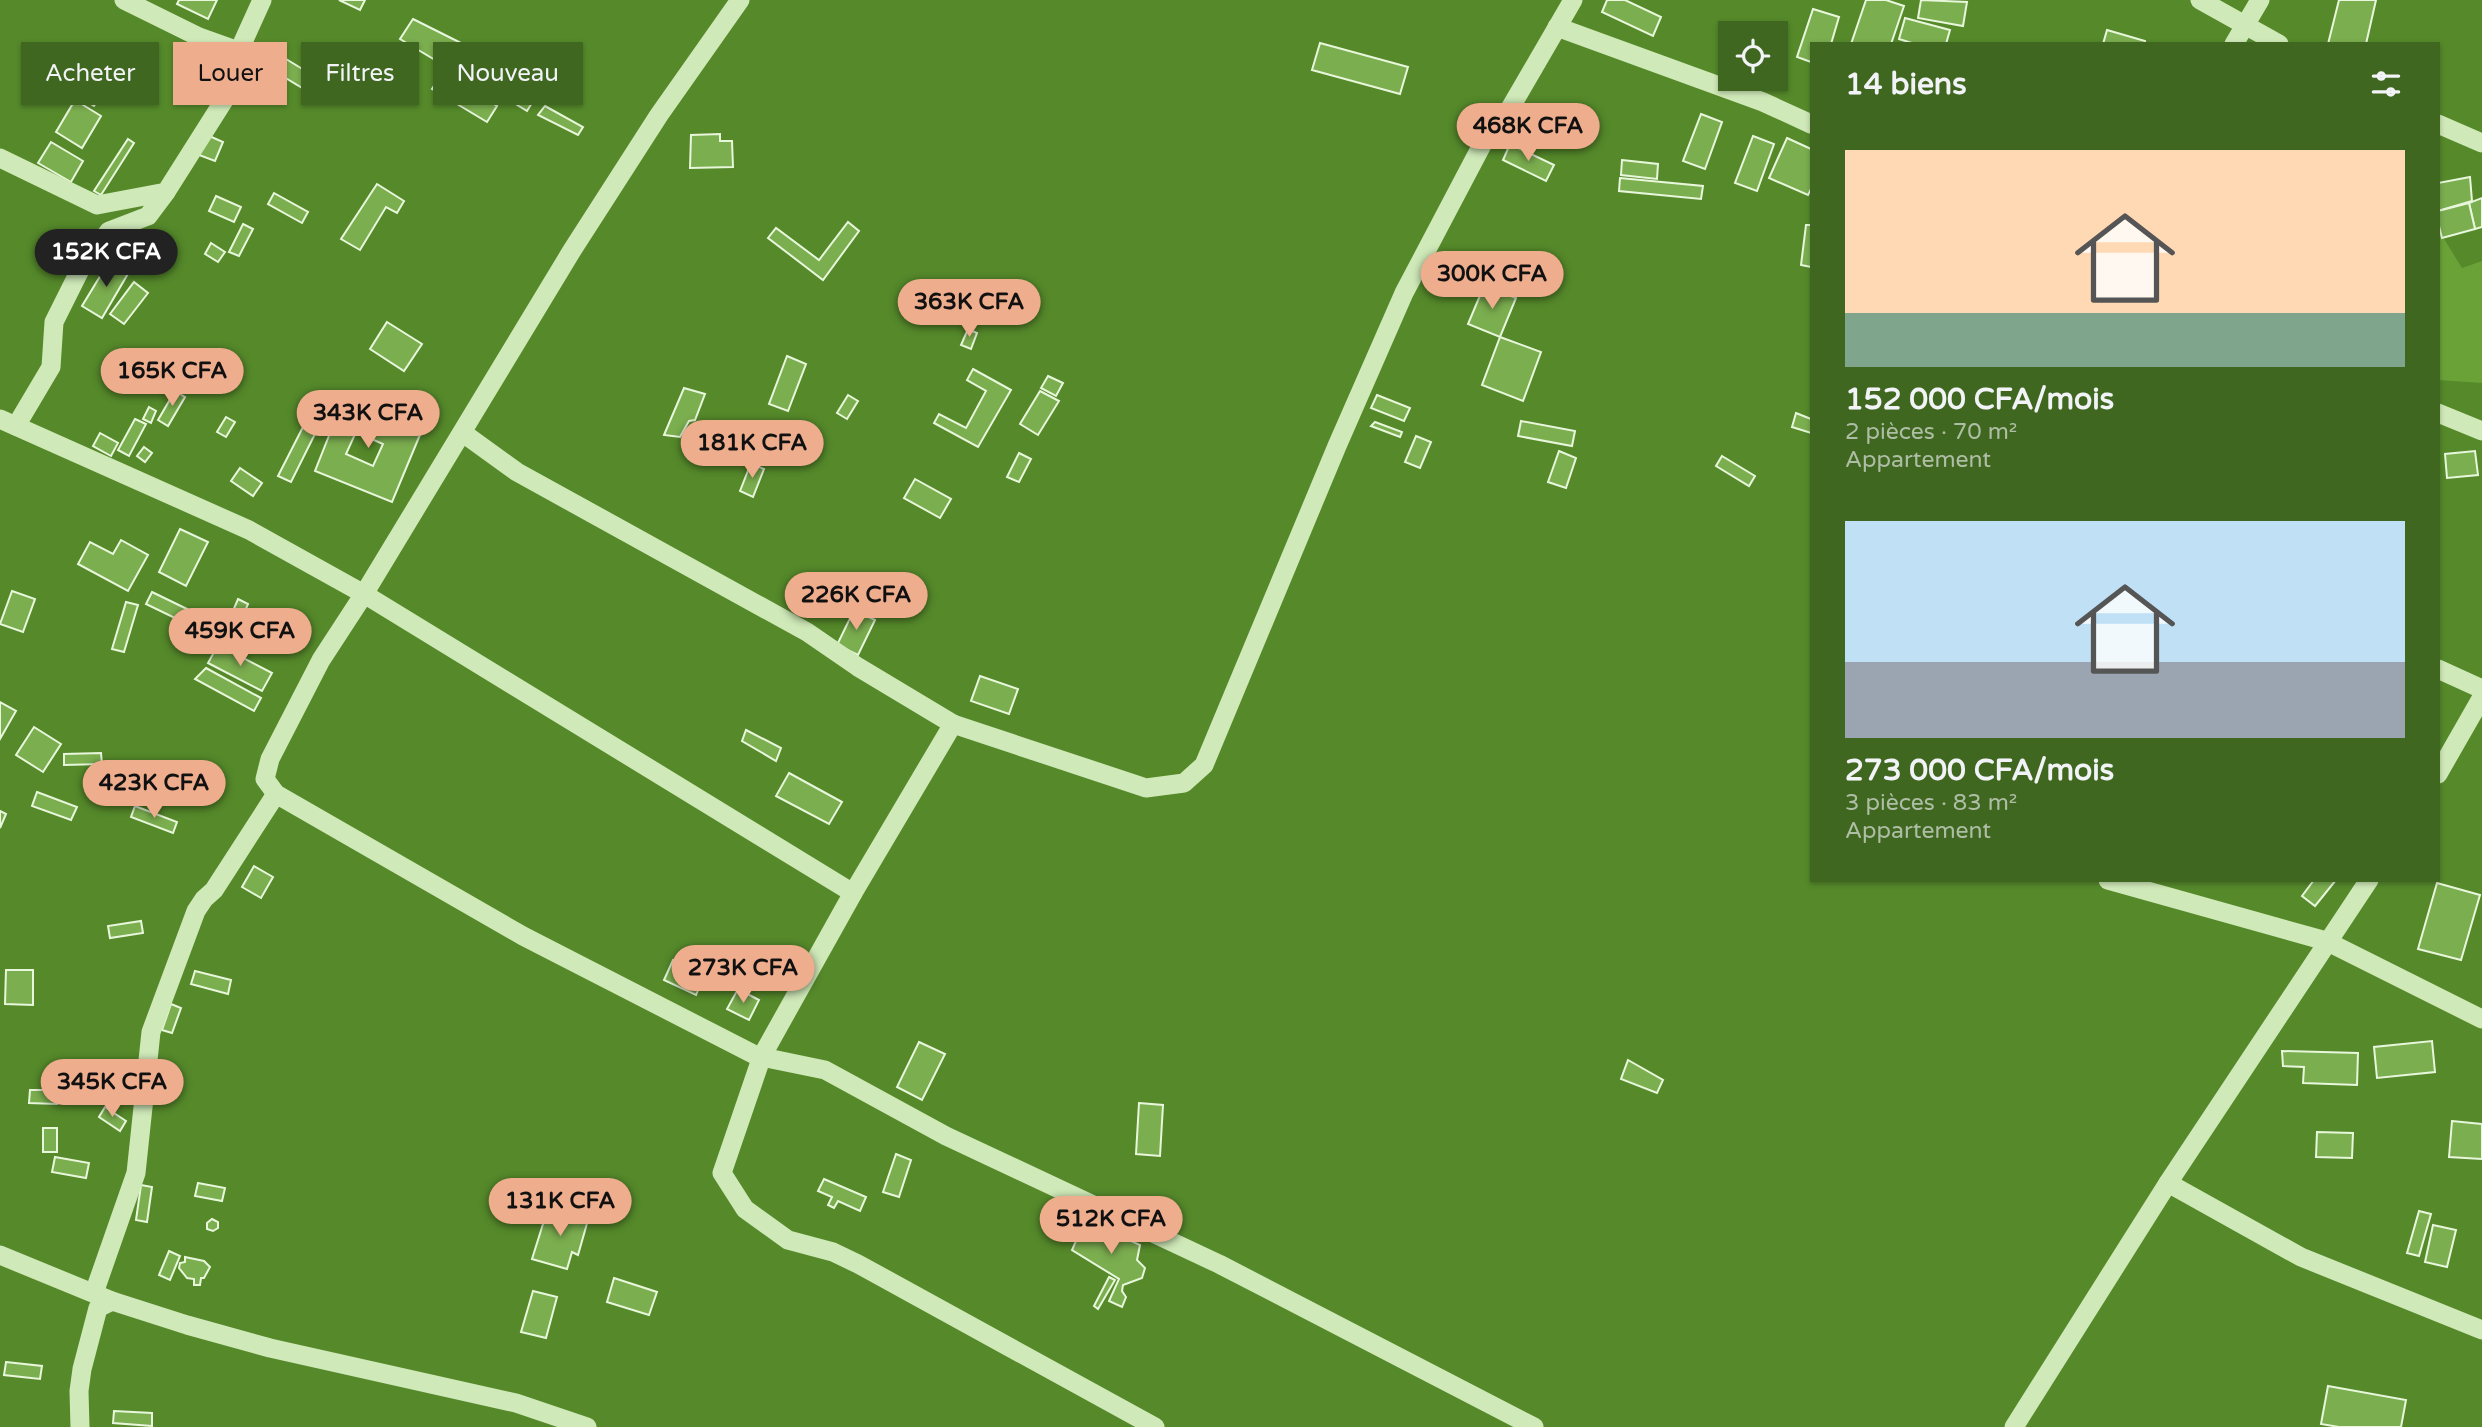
<!DOCTYPE html>
<html lang="fr">
<head>
<meta charset="utf-8">
<style>
	body { margin:0; font-family:"Varela Round",sans-serif; background:#4b6f2d; color:#f1f3f6; height:100vh; display:flex; flex-direction:column; font-size:26px; white-space:nowrap }
	* { box-sizing:border-box; margin:0 }
	p { font-size:23px; color:#aebea5 }
	.icon { flex:none; width:38px; height:38px; fill:none; stroke:currentColor; stroke-width:2; stroke-linecap:round; stroke-linejoin:round }
	.map { position:relative; flex:1; overflow:hidden }
	.sheet { position:absolute; left:1810px; top:42px; width:630px; height:840px; display:flex; flex-direction:column; background:#406720; border-radius:0px; box-shadow:0 2px 5px #0004 }
	.sheet>* { flex:none }
	.hud { position:absolute; left:21px; top:42px; width:665px; height:63px; display:flex; gap:14px }
	.buttons { position:absolute; left:1718px; top:21px; display:grid; gap:14px }
	.buttons a { display:grid; place-items:center; width:70px; height:70px; border-radius:0px; background:#406720; box-shadow:0 2px 5px #0004; font-size:35px }
	.price { position:absolute; translate:-50% -60px; padding:0 16px; border-radius:24px; background:#eead8d; color:#111; font-size:23px; line-height:46px; filter:drop-shadow(0 2px 4px #0008) }
	.price::after { content:''; position:absolute; left:50%; top:42px; width:21px; height:16px; margin-left:-10px; background:inherit; clip-path:polygon(0 0,100% 0,50% 100%) }
	.price.active { background:#222; color:#fff }
	ul { padding:0; list-style:none }
	li { display:grid; align-content:center; gap:14px; height:371px; padding:0 35px }
	li span { display:grid; place-items:center; height:217px; border-radius:0px; color:#555 }
	li>.icon { margin-inline-start:auto }
	span .icon { width:126px; height:126px; fill:#fffc; stroke-width:1 }
	li b { font-size:30px }
	h2 { display:flex; justify-content:space-between; align-items:center; height:84px; padding:0 35px; font-size:30px }
	.chip { padding:0 24px; border-radius:0px; background:#406720; box-shadow:0 2px 5px #0004; font-size:24px; line-height:63px }
	.chip.active { background:#eead8d; color:#111 }
	.map>svg:first-child { display:block }
</style>
</head>
<body>
<div class="map">
<svg width="2482" height="1427" viewBox="0 0 2482 1427">
	<rect width="100%" height="100%" fill="#55892a"/>
	<!-- green -->
	<path fill="#6aa238" d="M2438,229L2462,268L2482,261V383L2438,380Z"/>
	<!-- building -->
	<g fill="#7bae4f" stroke="#e8f7db" stroke-width="2" fill-rule="evenodd">
		<path d="M179,0H217L208,19L177,4Z"/>
		<path d="M339,0H365L360,10Z"/>
		<path d="M1607,0H1625L1661,17L1653,36L1602,12Z"/>
		<path d="M1866,0H1886L1904,6L1891,44H1851Z"/>
		<path d="M1921,0L1967,2L1963,26L1918,18Z"/>
		<path d="M2339,0H2376L2366,44H2328Z"/>
		<path d="M1813,9L1839,17L1831,44H1811V62L1797,57Z"/>
		<path d="M1905,18L1950,30L1946,44H1915L1899,39Z"/>
		<path d="M413,19L481,53L467,79L400,39Z"/>
		<path d="M2107,30L2145,41V44H2103Z"/>
		<path d="M1320,43L1408,67L1400,94L1312,70Z"/>
		<path d="M273,51L322,81L314,95L264,65Z"/>
		<path d="M527,53L553,69L527,111L501,95Z"/>
		<path d="M442,73L497,106L487,122L432,89Z"/>
		<path d="M80,83L101,95L94,106L74,94Z"/>
		<path d="M75,100L101,116L82,148L56,132Z"/>
		<path d="M545,106L583,127L578,135L538,115Z"/>
		<path d="M1701,114L1722,122L1705,169L1683,161Z"/>
		<path d="M720,134V141H732L733,167L690,168L691,135Z"/>
		<path d="M207,135L223,142L215,161L199,155Z"/>
		<path d="M1753,136L1774,144L1757,191L1735,183Z"/>
		<path d="M1787,138L1811,149V189L1808,195L1769,178Z"/>
		<path d="M128,139L134,143L101,195L94,191Z"/>
		<path d="M51,142L83,161L71,182L38,163Z"/>
		<path d="M1510,144L1554,165L1546,181L1503,160Z"/>
		<path d="M1622,160L1658,164L1657,179L1621,175Z"/>
		<path d="M2470,177L2472,201L2438,211V183Z"/>
		<path d="M1620,178L1703,186L1701,199L1619,191Z"/>
		<path d="M377,184L404,201L397,213L386,207L360,250L341,239Z"/>
		<path d="M274,193L308,212L302,223L268,204Z"/>
		<path d="M216,196L241,207L234,222L209,211Z"/>
		<path d="M2482,198V227L2475,229L2469,203Z"/>
		<path d="M2469,203L2475,229L2442,238L2438,222V211Z"/>
		<path d="M848,222L859,231L823,280L768,238L776,228L819,260Z"/>
		<path d="M243,224L253,229L239,256L229,252Z"/>
		<path d="M1806,225H1811V267L1801,265Z"/>
		<path d="M211,243L225,252L218,262L205,254Z"/>
		<path d="M110,260L129,272L102,318L82,306Z"/>
		<path d="M134,282L148,293L124,324L110,314Z"/>
		<path d="M1484,286L1516,298L1500,337L1468,324Z"/>
		<path d="M387,322L422,344L404,371L370,349Z"/>
		<path d="M968,329L977,333L971,349L961,345Z"/>
		<path d="M1500,337L1541,352L1523,401L1482,385Z"/>
		<path d="M787,356L806,364L788,411L769,404Z"/>
		<path d="M973,369L1011,390L978,447L934,423L939,414L966,428L986,391L967,380Z"/>
		<path d="M1048,376L1063,383L1056,396L1041,388Z"/>
		<path d="M684,388L705,394L695,420L689,421L680,437L664,435Z"/>
		<path d="M175,391L185,397L168,426L158,420Z"/>
		<path d="M1040,391L1059,401L1038,435L1020,424Z"/>
		<path d="M848,395L858,401L847,419L837,413Z"/>
		<path d="M1377,395L1410,408L1404,421L1371,408Z"/>
		<path d="M344,398L422,430L392,502L315,471ZM356,432L383,444L373,466L346,454Z"/>
		<path d="M149,407L156,411L151,423L143,419Z"/>
		<path d="M1796,413L1811,419V433L1792,427Z"/>
		<path d="M226,417L235,422L226,437L217,432Z"/>
		<path d="M135,419L146,424L129,456L118,450Z"/>
		<path d="M1521,421L1575,431L1572,446L1518,436Z"/>
		<path d="M1375,422L1402,432L1400,437L1371,426Z"/>
		<path d="M303,427L315,434L291,482L278,476Z"/>
		<path d="M100,433L118,443L111,456L93,446Z"/>
		<path d="M1416,436L1431,442L1420,468L1405,462Z"/>
		<path d="M144,447L152,453L145,462L137,456Z"/>
		<path d="M1559,451L1576,458L1566,488L1548,482Z"/>
		<path d="M2475,451L2478,475L2447,478L2445,454Z"/>
		<path d="M1019,453L1031,459L1019,482L1007,477Z"/>
		<path d="M1722,456L1755,476L1749,486L1716,466Z"/>
		<path d="M751,463L764,469L753,497L740,491Z"/>
		<path d="M240,468L262,483L253,496L231,481Z"/>
		<path d="M915,479L951,499L940,518L904,498Z"/>
		<path d="M180,529L208,542L186,586L159,572Z"/>
		<path d="M121,540L148,555L128,591L78,564L90,542L113,554Z"/>
		<path d="M12,591L35,599L23,632L0,624Z"/>
		<path d="M152,592L220,625L214,637L146,604Z"/>
		<path d="M238,599L248,604L232,643L221,639Z"/>
		<path d="M126,602L138,605L124,652L112,649Z"/>
		<path d="M854,610L875,620L858,655L837,645Z"/>
		<path d="M218,645L272,673L262,691L208,663Z"/>
		<path d="M206,668L261,698L254,711L195,679Z"/>
		<path d="M980,676L1018,689L1009,714L971,701Z"/>
		<path d="M0,702L16,711L0,739Z"/>
		<path d="M34,727L61,744L43,772L16,755Z"/>
		<path d="M746,730L781,748L776,761L742,741Z"/>
		<path d="M101,753L102,764L64,765V754Z"/>
		<path d="M789,773L842,802L829,824L776,796Z"/>
		<path d="M37,792L77,807L71,820L32,806Z"/>
		<path d="M135,806L177,822L173,833L131,817Z"/>
		<path d="M0,811L6,814L0,828Z"/>
		<path d="M254,866L273,877L261,898L242,887Z"/>
		<path d="M2314,880H2336L2315,906L2302,896Z"/>
		<path d="M2437,883L2480,895L2461,960L2418,949Z"/>
		<path d="M141,921L143,933L110,938L108,926Z"/>
		<path d="M673,960L705,975L696,995L664,980Z"/>
		<path d="M6,970H33V1005L5,1004Z"/>
		<path d="M195,971L231,980L228,994L191,984Z"/>
		<path d="M738,989L759,1000L749,1020L727,1009Z"/>
		<path d="M171,1004L181,1008L172,1033L162,1030Z"/>
		<path d="M2432,1041L2435,1072L2377,1078L2374,1047Z"/>
		<path d="M919,1042L945,1054L922,1100L897,1087Z"/>
		<path d="M2282,1051L2358,1053L2357,1085L2303,1083L2304,1067L2283,1066Z"/>
		<path d="M1628,1060L1663,1080L1657,1093L1621,1079Z"/>
		<path d="M30,1090H57V1104L29,1103Z"/>
		<path d="M1139,1103L1163,1105L1160,1156L1136,1154Z"/>
		<path d="M105,1107L126,1121L120,1131L99,1117Z"/>
		<path d="M2452,1121L2482,1124V1159L2449,1157Z"/>
		<rect x="43" y="1128" width="14" height="24"/>
		<path d="M2317,1132L2353,1133L2352,1158L2316,1157Z"/>
		<path d="M896,1154L911,1160L899,1197L883,1192Z"/>
		<path d="M55,1157L89,1163L86,1178L52,1172Z"/>
		<path d="M824,1179L866,1197L860,1211L838,1201L834,1208L828,1205L832,1197L818,1191Z"/>
		<path d="M198,1183L225,1188L222,1201L195,1196Z"/>
		<path d="M141,1185L152,1187L147,1222L136,1220Z"/>
		<path d="M548,1208L588,1220L578,1255L572,1252L567,1269L532,1259Z"/>
		<path d="M2419,1211L2431,1214L2419,1256L2407,1253Z"/>
		<path d="M212,1219L218,1222V1228L213,1231L207,1229V1223Z"/>
		<path d="M1085,1220L1140,1245L1137,1260L1145,1268L1142,1278L1123,1285L1122,1291L1126,1297L1122,1307L1109,1301L1119,1279L1072,1250Z"/>
		<path d="M2433,1225L2456,1230L2447,1267L2425,1262Z"/>
		<path d="M169,1251L180,1256L170,1280L159,1275Z"/>
		<path d="M185,1257L204,1261L210,1267L204,1278H201L200,1285H194V1279L187,1278L179,1268L180,1263L185,1262Z"/>
		<path d="M1109,1277L1115,1280L1098,1309L1094,1306Z"/>
		<path d="M614,1278L657,1292L649,1315L607,1302Z"/>
		<path d="M533,1291L557,1297L546,1338L521,1332Z"/>
		<path d="M6,1362L42,1366L40,1379L4,1375Z"/>
		<path d="M2328,1386L2406,1400L2401,1427H2339L2321,1424Z"/>
		<path d="M114,1411L152,1413V1426L113,1423Z"/>
	</g>
	<g fill="none" stroke-linecap="round" stroke-linejoin="round">
		<!-- street -->
		<g stroke="#cfe9b8" stroke-width="19">
			<path d="M124,0L199,37L241,52"/>
			<path d="M740,0L659,115L571,252L364,594L853,893"/>
			<path d="M2200,0L2279,44"/>
			<path d="M1557,27L1763,102L1811,124"/>
			<path d="M2234,44L2260,0"/>
			<path d="M239,63L243,42L262,0"/>
			<path d="M2438,124L2482,143"/>
			<path d="M0,158L97,205L166,192L228,94"/>
			<path d="M2438,413L2482,431"/>
			<path d="M0,419L249,530L364,594L321,660L270,759L265,779L276,794L523,936L757,1056L825,1070L946,1136L1219,1264L1534,1427"/>
			<path d="M16,426L51,367L54,322L80,270L109,231L148,216L166,192"/>
			<path d="M463,433L517,472L807,632L858,667L953,724"/>
			<path d="M2438,669L2482,689"/>
			<path d="M2438,774L2482,697"/>
			<path d="M2108,880L2326,941L2482,1019"/>
			<path d="M2168,1183L2301,1257L2482,1330"/>
			<path d="M0,1255L112,1301L187,1325L270,1348L516,1403L587,1427"/>
			<path d="M94,1293L136,1173L151,1032L196,911L204,899L214,890L276,794"/>
			<path d="M80,1427L79,1391L82,1369L98,1308L112,1301"/>
			<path d="M1155,1427L858,1264L833,1252L788,1240L745,1209L722,1173L762,1056L853,893L953,724L1146,788L1184,783L1204,765L1337,446L1404,293L1483,143L1505,117L1573,0"/>
			<path d="M2014,1427L2168,1183L2369,880"/>
		</g>
	</g>
</svg>
<div class="buttons">
<a><svg class="icon" aria-label="locate" viewBox="0 0 24 24"><circle cx="12" cy="12" r="6"/><path d="M12 2v4M12 18v4M2 12h4M18 12h4"/></svg></a>
</div>
<b class="price" style="left:1528px;top:163px">468K CFA</b>
<b class="price active" style="left:106px;top:289px">152K CFA</b>
<b class="price" style="left:1492px;top:311px">300K CFA</b>
<b class="price" style="left:969px;top:339px">363K CFA</b>
<b class="price" style="left:172px;top:408px">165K CFA</b>
<b class="price" style="left:368px;top:450px">343K CFA</b>
<b class="price" style="left:752px;top:480px">181K CFA</b>
<b class="price" style="left:856px;top:632px">226K CFA</b>
<b class="price" style="left:240px;top:668px">459K CFA</b>
<b class="price" style="left:154px;top:820px">423K CFA</b>
<b class="price" style="left:743px;top:1005px">273K CFA</b>
<b class="price" style="left:112px;top:1119px">345K CFA</b>
<b class="price" style="left:560px;top:1238px">131K CFA</b>
<b class="price" style="left:1111px;top:1256px">512K CFA</b>
<div class="hud">
<a class="chip">Acheter</a>
<a class="chip active">Louer</a>
<a class="chip">Filtres</a>
<a class="chip">Nouveau</a>
</div>
<section class="sheet">
<h2>14 biens<svg class="icon" aria-label="filters" viewBox="0 0 24 24"><path d="M4 7h16M4 17h16"/><circle cx="9" cy="7" r="2"/><circle cx="15" cy="17" r="2"/></svg></h2>
<ul>
<li><span style="background:linear-gradient(#ffd9b3 75%,#7fa58c 0)"><svg class="icon" aria-label="home" viewBox="0 0 24 24"><path d="M3 11l9-7 9 7M6 9v11h12V9"/></svg></span><div><b>152 000 CFA/mois</b><p>2 pièces · 70 m²</p><p>Appartement</p></div></li>
<li><span style="background:linear-gradient(#bfe0f5 65%,#9aa5b1 0)"><svg class="icon" aria-label="home" viewBox="0 0 24 24"><path d="M3 11l9-7 9 7M6 9v11h12V9"/></svg></span><div><b>273 000 CFA/mois</b><p>3 pièces · 83 m²</p><p>Appartement</p></div></li>
</ul>
</section>
</div>
</body>
</html>
